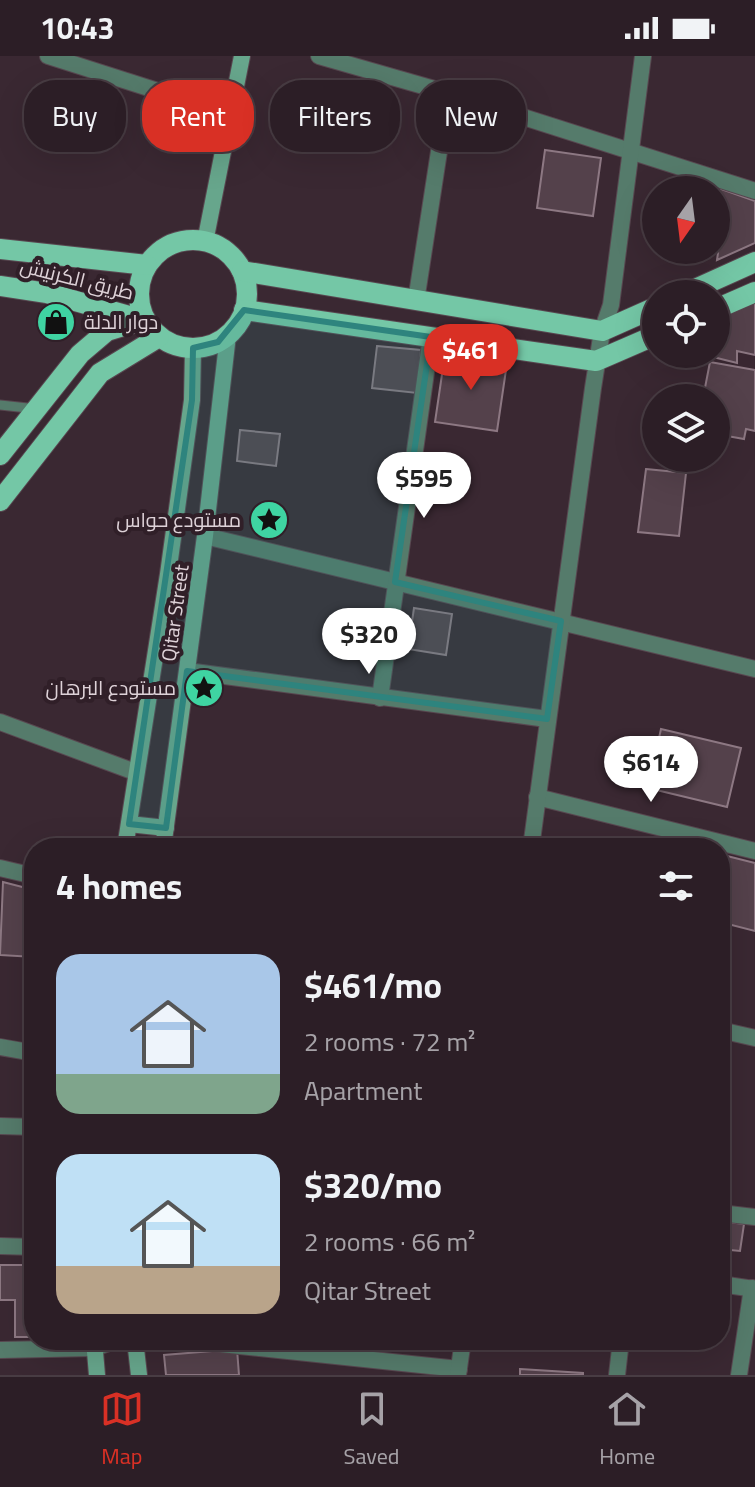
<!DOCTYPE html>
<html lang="en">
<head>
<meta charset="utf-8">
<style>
	body { margin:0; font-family:Georgia,Cairo,serif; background:#34272e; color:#f1f3f6; height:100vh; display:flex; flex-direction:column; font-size:30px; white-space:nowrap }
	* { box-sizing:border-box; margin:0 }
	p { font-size:26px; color:#a6a2a7 }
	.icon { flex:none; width:44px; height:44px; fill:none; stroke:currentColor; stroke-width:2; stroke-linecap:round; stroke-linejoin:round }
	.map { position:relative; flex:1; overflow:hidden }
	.drawer { position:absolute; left:24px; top:782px; width:706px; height:512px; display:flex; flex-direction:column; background:#2c1e26; border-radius:32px; box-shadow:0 8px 32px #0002,0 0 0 2px #483c43 }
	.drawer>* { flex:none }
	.guide { position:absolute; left:24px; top:24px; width:708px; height:72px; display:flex; gap:16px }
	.needle { width:52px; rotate:194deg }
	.tools { position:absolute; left:642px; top:120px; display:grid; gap:16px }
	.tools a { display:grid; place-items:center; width:88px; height:88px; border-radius:50%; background:#2c1e26; box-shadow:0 8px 32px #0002,0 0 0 2px #483c43; font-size:40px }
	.price { position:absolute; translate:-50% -68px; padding:0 18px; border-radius:28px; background:#fff; color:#222; font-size:26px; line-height:52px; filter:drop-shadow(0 2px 4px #0008) }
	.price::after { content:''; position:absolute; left:50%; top:48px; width:24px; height:18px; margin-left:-12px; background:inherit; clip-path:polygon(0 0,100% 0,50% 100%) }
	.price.selected { background:#d93025; color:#fff }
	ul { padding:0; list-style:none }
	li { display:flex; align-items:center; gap:24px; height:200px; padding:0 32px }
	li span { display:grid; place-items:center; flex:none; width:224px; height:160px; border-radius:24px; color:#555 }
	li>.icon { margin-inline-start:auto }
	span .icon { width:96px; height:96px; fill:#fffc; stroke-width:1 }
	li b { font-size:34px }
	h2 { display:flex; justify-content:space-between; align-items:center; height:96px; padding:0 32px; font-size:34px }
	.tag { padding:0 28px; border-radius:32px; background:#2c1e26; box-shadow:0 8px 32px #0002,0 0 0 2px #483c43; font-size:28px; line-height:72px }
	.tag.selected { background:#d93025; color:#fff }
	.status { display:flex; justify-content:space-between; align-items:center; height:56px; padding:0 40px; background:#2c1e26; direction:ltr }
	.status svg { height:22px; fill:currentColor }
	.dock { display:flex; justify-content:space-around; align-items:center; height:112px; border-top:2px solid #483c43; background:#2c1e26; font-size:22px; color:#a6a2a7 }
	.dock a { display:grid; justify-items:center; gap:4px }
	.dock .selected { color:#d93025 }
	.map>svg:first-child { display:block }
</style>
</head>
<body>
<div class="status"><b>10:43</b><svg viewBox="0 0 49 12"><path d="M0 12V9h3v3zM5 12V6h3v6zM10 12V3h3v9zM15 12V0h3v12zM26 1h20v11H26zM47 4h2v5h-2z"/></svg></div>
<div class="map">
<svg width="755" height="1319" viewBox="0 0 755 1319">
	<rect width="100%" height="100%" fill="#3a2832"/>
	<!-- building -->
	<g fill="#54414b" stroke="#8d7883" stroke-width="2">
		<path d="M545,94L601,102L593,160L537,152Z"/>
		<path d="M710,129L755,145V187L717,204L718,197L703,194H716V134H710Z"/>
		<path d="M755,245V299L737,295V307L701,298H716V263Z"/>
		<path d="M377,290L421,294L417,337L372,332Z"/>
		<path d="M445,298L507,307L497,375L435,366Z"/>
		<path d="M710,306L755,314V375L746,373L744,383L716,378V342H703Z"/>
		<path d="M240,374L280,378L276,410L237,405Z"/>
		<path d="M646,413L686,417L679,480L638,476Z"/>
		<path d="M414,552L452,558L446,599L408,593Z"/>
		<path d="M661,673L741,692L727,751L648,732Z"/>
		<path d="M727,800L755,807V875L720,866V829Z"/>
		<path d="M3,826L34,834V901L0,899Z"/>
		<path d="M720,1165L744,1168L740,1195L720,1193Z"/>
		<path d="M0,1209H34V1281H15V1244H0Z"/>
		<path d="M237,1293L239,1319H166L164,1299Z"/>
		<path d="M520,1313L583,1317V1319H520Z"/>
	</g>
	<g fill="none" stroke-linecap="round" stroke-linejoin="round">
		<defs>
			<path id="lane" d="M0,349L37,353"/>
			<g id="street">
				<path d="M48,0L230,58"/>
				<path d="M319,0L448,37L755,135"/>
				<path d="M416,245L448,37"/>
				<path d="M205,480L755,613"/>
				<path d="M187,615L547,663"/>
				<path d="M380,642L431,281"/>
				<path d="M0,666L135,716"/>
				<path d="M537,741L755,795"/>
				<path d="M531,792L593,332L602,275L611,249L643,0"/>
				<path d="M0,812L34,820"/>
				<path d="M720,974L755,982"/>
				<path d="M0,991L34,997"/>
				<path d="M0,1070L34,1071"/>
				<path d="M720,1157L755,1161"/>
				<path d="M0,1190L34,1191"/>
				<path d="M720,1228L755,1233"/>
				<path d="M182,1284L459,1313"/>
				<path d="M0,1294L94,1292L118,1284"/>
				<path d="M458,1319L463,1284"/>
				<path d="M617,1319L621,1284"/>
				<path d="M739,1319L752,1232"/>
			</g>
			<g id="secondary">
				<path d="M205,186L242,0"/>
				<path d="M129,768L166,772"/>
				<path d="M125,792L168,518L192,344L193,292"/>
				<path d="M163,792L205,480L228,279"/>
				<path d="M94,1284L97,1319"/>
				<path d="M135,1284L139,1319"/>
			</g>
			<g id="primary">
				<circle cx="193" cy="238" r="54"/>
				<path d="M0,193L147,209"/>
				<path d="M242,215L602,275L656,251"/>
				<path d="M0,230L47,237L143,264"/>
				<path d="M684,238L755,206"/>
				<path d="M716,253L755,236"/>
				<path d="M244,254L596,305L656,279"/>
				<path d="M0,399L80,298L107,275L143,264"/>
				<path d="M0,445L100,317L159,281"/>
			</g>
		</defs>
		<!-- lane casing -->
		<use href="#lane" stroke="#584750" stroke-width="11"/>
		<!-- street casing -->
		<use href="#street" stroke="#584750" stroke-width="18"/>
		<!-- secondary casing -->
		<use href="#secondary" stroke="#584750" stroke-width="18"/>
		<!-- primary casing -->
		<use href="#primary" stroke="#584750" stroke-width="22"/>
		<!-- lane -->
		<use href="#lane" stroke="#557b6b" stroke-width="9"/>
		<!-- street -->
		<use href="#street" stroke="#557b6b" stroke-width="16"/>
		<!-- secondary -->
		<use href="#secondary" stroke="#67a68c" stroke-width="16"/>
		<!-- primary -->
		<use href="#primary" stroke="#74c7a6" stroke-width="20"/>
	</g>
	<!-- marked area -->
	<path fill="#2e847e" fill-opacity="0.2" stroke="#2e847e" stroke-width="6" stroke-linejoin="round" d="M244,254L431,281L395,526L561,565L547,663L187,615L166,772L129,768L192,344L193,292L218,286Z"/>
	<!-- icons -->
	<defs>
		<symbol id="shop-disc" viewBox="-11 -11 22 22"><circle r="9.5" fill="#3fd4a2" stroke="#301f28"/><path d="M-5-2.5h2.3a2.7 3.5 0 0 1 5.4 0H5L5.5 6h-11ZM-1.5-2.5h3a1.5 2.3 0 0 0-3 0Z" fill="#111"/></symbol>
		<symbol id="sight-disc" viewBox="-11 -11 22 22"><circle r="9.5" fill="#3fd4a2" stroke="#301f28"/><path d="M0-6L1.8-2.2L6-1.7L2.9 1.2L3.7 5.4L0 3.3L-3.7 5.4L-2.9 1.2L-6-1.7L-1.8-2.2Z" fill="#111"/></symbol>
	</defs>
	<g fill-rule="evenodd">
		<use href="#shop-disc" x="34" y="244" width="44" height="44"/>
		<use href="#sight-disc" x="247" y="442" width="44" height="44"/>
		<use href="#sight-disc" x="182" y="610" width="44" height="44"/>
	</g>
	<g text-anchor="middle" stroke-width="8" stroke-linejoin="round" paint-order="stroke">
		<!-- street labels -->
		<g font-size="20" fill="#ded2d8" stroke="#301f28">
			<text transform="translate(77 223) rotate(14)" y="7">طريق الكرنيش</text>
			<text transform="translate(175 557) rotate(-82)" y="7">Qitar Street</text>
		</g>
		<!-- poi labels -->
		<g font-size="20" fill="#ded2d8" stroke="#301f28" text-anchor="end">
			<text x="84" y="273" text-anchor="start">دوار الدلة</text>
			<text x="241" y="471">مستودع حواس</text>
			<text x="176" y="639">مستودع البرهان</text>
		</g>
	</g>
</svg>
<div class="tools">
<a><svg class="needle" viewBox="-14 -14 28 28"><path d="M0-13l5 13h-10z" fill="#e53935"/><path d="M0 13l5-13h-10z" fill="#a6a2a7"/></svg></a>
<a><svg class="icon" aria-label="locate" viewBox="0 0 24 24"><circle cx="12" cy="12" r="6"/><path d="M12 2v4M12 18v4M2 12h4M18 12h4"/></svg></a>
<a><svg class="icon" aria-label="layers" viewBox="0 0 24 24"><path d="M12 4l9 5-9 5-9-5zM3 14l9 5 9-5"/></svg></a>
</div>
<b class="price selected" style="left:471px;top:336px">$461</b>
<b class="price" style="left:424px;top:464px">$595</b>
<b class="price" style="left:369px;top:620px">$320</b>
<b class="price" style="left:651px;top:748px">$614</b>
<div class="guide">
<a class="tag">Buy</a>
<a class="tag selected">Rent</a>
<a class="tag">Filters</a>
<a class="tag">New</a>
</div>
<section class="drawer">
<h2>4 homes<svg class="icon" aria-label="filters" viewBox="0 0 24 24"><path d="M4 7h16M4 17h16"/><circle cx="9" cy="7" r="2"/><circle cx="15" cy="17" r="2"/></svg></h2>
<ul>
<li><span style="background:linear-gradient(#a9c7e8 75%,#7fa58c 0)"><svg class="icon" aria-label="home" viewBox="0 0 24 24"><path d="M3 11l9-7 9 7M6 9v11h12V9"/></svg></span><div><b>$461/mo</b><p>2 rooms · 72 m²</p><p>Apartment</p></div></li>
<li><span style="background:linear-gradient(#bfe0f5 70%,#b9a48a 0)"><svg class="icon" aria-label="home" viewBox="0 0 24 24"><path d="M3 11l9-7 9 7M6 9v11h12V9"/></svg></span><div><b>$320/mo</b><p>2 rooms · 66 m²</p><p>Qitar Street</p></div></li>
</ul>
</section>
</div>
<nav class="dock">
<a class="selected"><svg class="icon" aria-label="map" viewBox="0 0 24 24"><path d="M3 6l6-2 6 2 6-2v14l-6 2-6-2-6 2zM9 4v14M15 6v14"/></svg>Map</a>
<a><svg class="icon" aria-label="saved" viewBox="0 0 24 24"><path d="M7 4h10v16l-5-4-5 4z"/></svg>Saved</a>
<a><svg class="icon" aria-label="home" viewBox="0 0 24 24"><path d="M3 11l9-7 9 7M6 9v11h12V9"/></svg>Home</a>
</nav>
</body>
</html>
